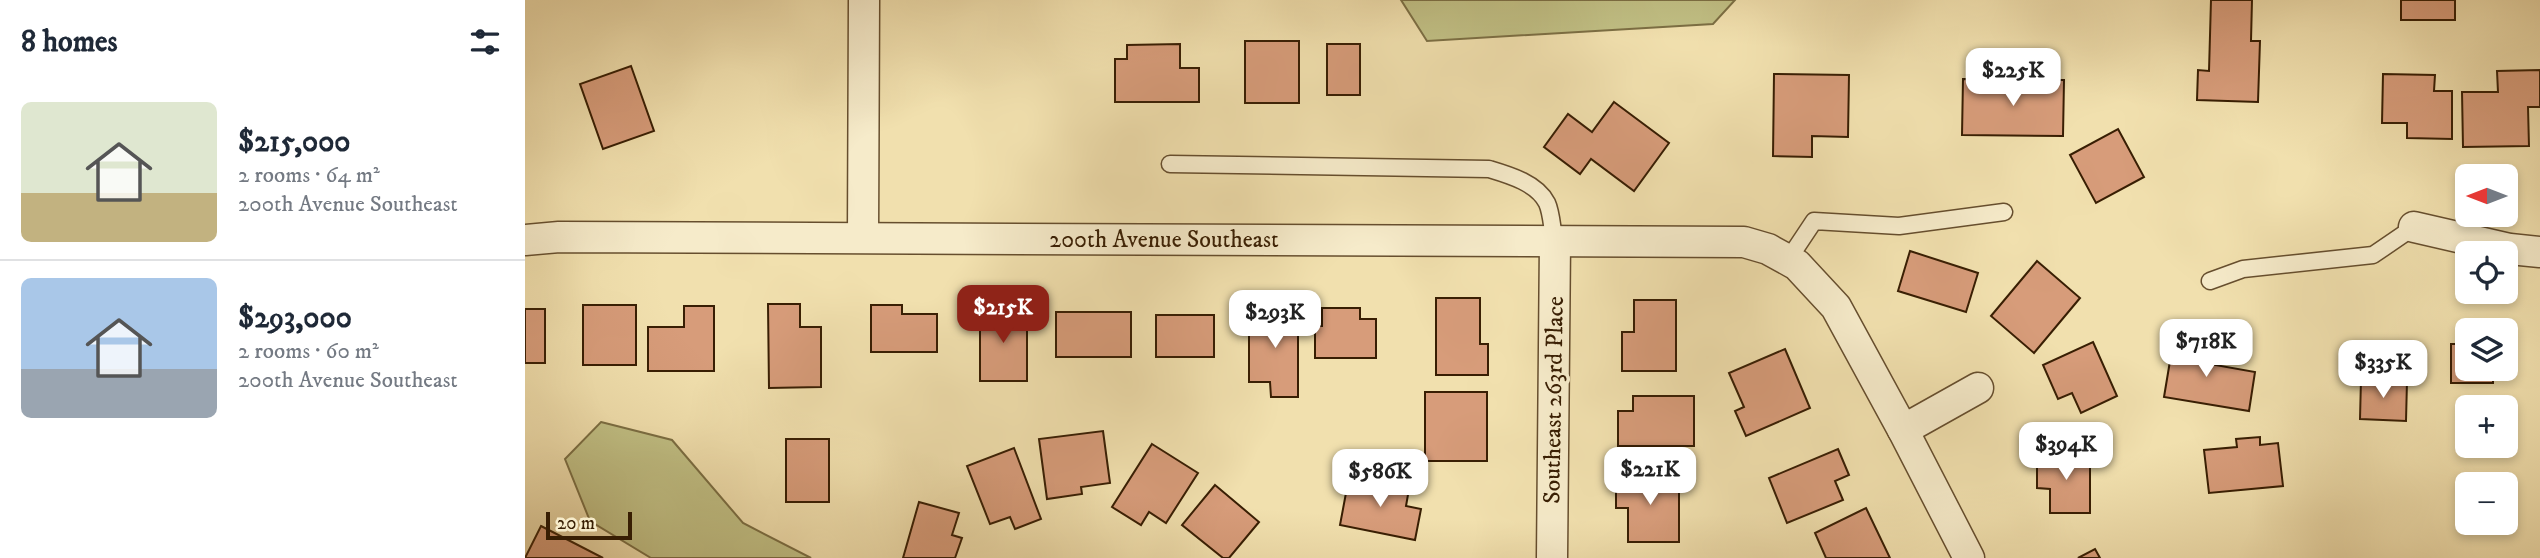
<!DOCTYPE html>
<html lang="en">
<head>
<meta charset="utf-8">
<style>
	body { margin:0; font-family:"IM FELL DW Pica",serif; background:#f2f2f3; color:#1f2937; height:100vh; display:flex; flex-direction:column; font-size:26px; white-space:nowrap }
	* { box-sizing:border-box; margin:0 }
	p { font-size:23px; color:#747a83 }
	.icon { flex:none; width:38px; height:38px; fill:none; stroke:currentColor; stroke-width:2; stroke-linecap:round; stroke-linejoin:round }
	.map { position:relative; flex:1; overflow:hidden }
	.details { display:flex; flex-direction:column; background:#fff; width:525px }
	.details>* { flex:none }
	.needle { width:46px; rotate:270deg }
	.buttons { position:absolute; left:1930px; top:164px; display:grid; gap:14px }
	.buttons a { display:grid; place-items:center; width:63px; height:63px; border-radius:10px; background:#fff; box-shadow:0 4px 10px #0003; font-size:35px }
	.scale { position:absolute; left:21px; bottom:18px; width:86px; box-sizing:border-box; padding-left:7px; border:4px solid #381e03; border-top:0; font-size:19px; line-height:24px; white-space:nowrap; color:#381e03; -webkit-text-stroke:5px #f6ebca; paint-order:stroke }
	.price { position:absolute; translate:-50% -60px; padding:0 16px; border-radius:14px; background:#fff; color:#222; font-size:23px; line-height:46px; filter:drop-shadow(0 2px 4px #0008) }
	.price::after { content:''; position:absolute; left:50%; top:42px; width:21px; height:16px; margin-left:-10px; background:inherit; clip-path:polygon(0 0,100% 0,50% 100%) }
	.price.active { background:#8f2418; color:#fff }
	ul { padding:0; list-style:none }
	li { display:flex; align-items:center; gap:21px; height:175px; padding:0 21px }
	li+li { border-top:2px solid #e0e1e3 }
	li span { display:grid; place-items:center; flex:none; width:196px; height:140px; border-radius:10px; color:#555 }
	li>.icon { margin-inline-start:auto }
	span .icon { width:84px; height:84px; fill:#fffc; stroke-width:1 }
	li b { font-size:30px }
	h2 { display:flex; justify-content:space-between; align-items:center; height:84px; padding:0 21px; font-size:30px }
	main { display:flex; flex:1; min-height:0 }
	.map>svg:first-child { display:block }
</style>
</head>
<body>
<main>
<section class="details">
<h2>8 homes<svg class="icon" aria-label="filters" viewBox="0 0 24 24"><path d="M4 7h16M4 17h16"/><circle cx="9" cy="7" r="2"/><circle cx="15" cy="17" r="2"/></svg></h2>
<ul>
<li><span style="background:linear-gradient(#dfe7d0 65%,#c2b280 0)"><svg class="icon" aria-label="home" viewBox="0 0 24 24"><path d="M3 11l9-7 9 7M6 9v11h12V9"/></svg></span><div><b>$215,000</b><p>2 rooms · 64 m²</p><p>200th Avenue Southeast</p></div></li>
<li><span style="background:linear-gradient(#a9c7e8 65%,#9aa5b1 0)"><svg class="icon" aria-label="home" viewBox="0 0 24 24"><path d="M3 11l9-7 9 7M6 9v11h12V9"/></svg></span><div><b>$293,000</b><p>2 rooms · 60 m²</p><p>200th Avenue Southeast</p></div></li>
</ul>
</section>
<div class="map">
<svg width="2015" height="558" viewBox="0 0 2015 558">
	<rect width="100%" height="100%" fill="#f1e0ae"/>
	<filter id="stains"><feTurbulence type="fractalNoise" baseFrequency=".00286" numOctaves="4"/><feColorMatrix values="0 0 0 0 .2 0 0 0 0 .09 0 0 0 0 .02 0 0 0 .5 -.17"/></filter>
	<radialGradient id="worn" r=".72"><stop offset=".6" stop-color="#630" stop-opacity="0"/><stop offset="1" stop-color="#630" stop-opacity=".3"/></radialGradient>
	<!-- green -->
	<g fill="#c1c085" stroke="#7c6f44" stroke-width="2">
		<path d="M876,0H1210L1188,24L902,41Z"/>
		<path d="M76,422L147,440L218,523L286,558H126L65,521L40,459Z"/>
	</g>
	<!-- building -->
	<g fill="#d79c7a" stroke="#381e03" stroke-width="2">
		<path d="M1686,0H1727L1726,41H1735L1733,102L1672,100L1673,70L1684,71Z"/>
		<rect x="1876" y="0" width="54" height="20"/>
		<rect x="720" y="41" width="54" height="62"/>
		<path d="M655,44V68H674V102H590V59H602V45Z"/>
		<rect x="802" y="44" width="33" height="51"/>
		<path d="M106,66L129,131L78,149L55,84Z"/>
		<path d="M2015,70V107H2003L2004,146L1938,147L1937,92H1973L1972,71Z"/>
		<path d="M1249,74L1324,75L1323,137L1287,136V157L1248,156Z"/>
		<path d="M1858,74L1910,75L1909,91H1927V139L1882,138V123H1857Z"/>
		<path d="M1438,79L1539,80L1538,136L1437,135Z"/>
		<path d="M1089,102L1144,143L1109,191L1066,159L1055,174L1019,147L1043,114L1067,132Z"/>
		<path d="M1593,129L1619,177L1571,203L1545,155Z"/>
		<path d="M1385,251L1453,273L1441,312L1373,291Z"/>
		<path d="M1512,261L1555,298L1509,353L1466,316Z"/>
		<path d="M911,298H955V344H963V375H911Z"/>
		<path d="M1109,300H1151V371H1097V332H1109Z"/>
		<path d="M243,304H275V327H296V387L244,388Z"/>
		<rect x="58" y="305" width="53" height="60"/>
		<path d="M346,305H377V314H412V352H346Z"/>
		<path d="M455,305H487V319H502V381H455Z"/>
		<path d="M159,306H189V371H123V327H159Z"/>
		<path d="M732,306H773V397H746L745,382H724V322H733Z"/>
		<path d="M797,308H835V319H851V358H790V326H797Z"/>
		<rect x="0" y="309" width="20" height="54"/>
		<rect x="531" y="312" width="75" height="45"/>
		<rect x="631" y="315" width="58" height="42"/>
		<path d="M1649,337L1682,343L1679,363L1730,372L1724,411L1639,397Z"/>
		<path d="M1568,342L1592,396L1556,413L1547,393L1533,399L1518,365Z"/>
		<path d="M1926,344H1942V369H1968V383H1926Z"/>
		<path d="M1260,349L1285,408L1221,436L1210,411L1219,407L1204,373Z"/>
		<path d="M1836,379L1882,381L1881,421L1835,419Z"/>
		<rect x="900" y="392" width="62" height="69"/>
		<path d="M1108,396H1169V446H1093V411H1108Z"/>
		<path d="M578,431L585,483L556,487L557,494L522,499L514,439Z"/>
		<path d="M1735,437V445L1753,443L1758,486L1684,493L1679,450L1712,447L1711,439Z"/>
		<rect x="261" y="439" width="43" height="63"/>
		<path d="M627,444L673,473L641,523L624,512L616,525L587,507Z"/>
		<path d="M489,448L516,519L490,529L485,517L465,524L442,466Z"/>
		<path d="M1313,449L1324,475L1310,481L1318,500L1262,523L1244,478Z"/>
		<path d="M1512,454H1565V513H1525V489L1512,488Z"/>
		<path d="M1091,476H1154V542H1103V508H1091Z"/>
		<path d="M824,477L884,489L881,506L896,509L890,540L815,525Z"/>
		<path d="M690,485L734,522L704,558H698L657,525Z"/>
		<path d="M394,502L434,513L427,535L437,538L430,558H378Z"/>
		<path d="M1341,508L1365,558H1301L1290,533Z"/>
		<path d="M16,526L78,558H0Z"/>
		<path d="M1570,549L1575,558H1553Z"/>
	</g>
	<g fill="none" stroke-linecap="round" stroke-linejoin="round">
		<defs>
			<g id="lane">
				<path d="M645,164L964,169C984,175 1012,183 1022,203C1027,214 1027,231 1030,242"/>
				<path d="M1263,260L1289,221L1374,226L1479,212"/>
				<path d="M1685,281L1718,269L1848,255L1889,227"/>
			</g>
			<g id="street">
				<path d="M1889,227L1985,249L2015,252"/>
				<path d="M338,237L339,0"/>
				<path d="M0,240L34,237L1219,242L1243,249L1272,265L1311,307L1378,430L1444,558"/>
				<path d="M1378,430L1453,388"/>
				<path d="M1027,558L1030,242"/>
			</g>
		</defs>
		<!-- lane casing -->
		<use href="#lane" stroke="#664e2e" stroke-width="19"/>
		<!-- street casing -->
		<use href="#street" stroke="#664e2e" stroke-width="33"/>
		<!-- lane -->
		<use href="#lane" stroke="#f6ebca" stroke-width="16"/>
		<!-- street -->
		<use href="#street" stroke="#f6ebca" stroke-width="30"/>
	</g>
	<g text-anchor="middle" stroke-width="7" stroke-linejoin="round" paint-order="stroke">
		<!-- street labels -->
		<g font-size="24" fill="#381e03" stroke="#f6ebca">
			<text x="639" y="247">200th Avenue Southeast</text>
			<text transform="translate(1028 400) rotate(-89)" y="8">Southeast 263rd Place</text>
		</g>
	</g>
	<rect width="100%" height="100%" filter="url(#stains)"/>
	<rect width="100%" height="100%" fill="url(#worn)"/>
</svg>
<div class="buttons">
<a><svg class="needle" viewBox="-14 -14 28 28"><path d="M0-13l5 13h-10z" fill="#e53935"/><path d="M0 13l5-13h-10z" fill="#747a83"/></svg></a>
<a><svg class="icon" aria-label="locate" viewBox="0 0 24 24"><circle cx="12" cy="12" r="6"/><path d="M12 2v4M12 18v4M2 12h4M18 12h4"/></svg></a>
<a><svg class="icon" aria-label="layers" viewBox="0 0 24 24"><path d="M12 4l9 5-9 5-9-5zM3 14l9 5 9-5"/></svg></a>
<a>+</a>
<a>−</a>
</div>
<div class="scale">20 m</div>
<b class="price" style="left:1488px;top:108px">$225K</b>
<b class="price active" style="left:478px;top:345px">$215K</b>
<b class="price" style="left:750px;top:350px">$293K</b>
<b class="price" style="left:1681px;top:379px">$718K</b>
<b class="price" style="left:1858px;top:400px">$335K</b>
<b class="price" style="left:1541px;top:482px">$394K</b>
<b class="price" style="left:1125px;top:507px">$221K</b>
<b class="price" style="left:855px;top:509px">$586K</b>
</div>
</main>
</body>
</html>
